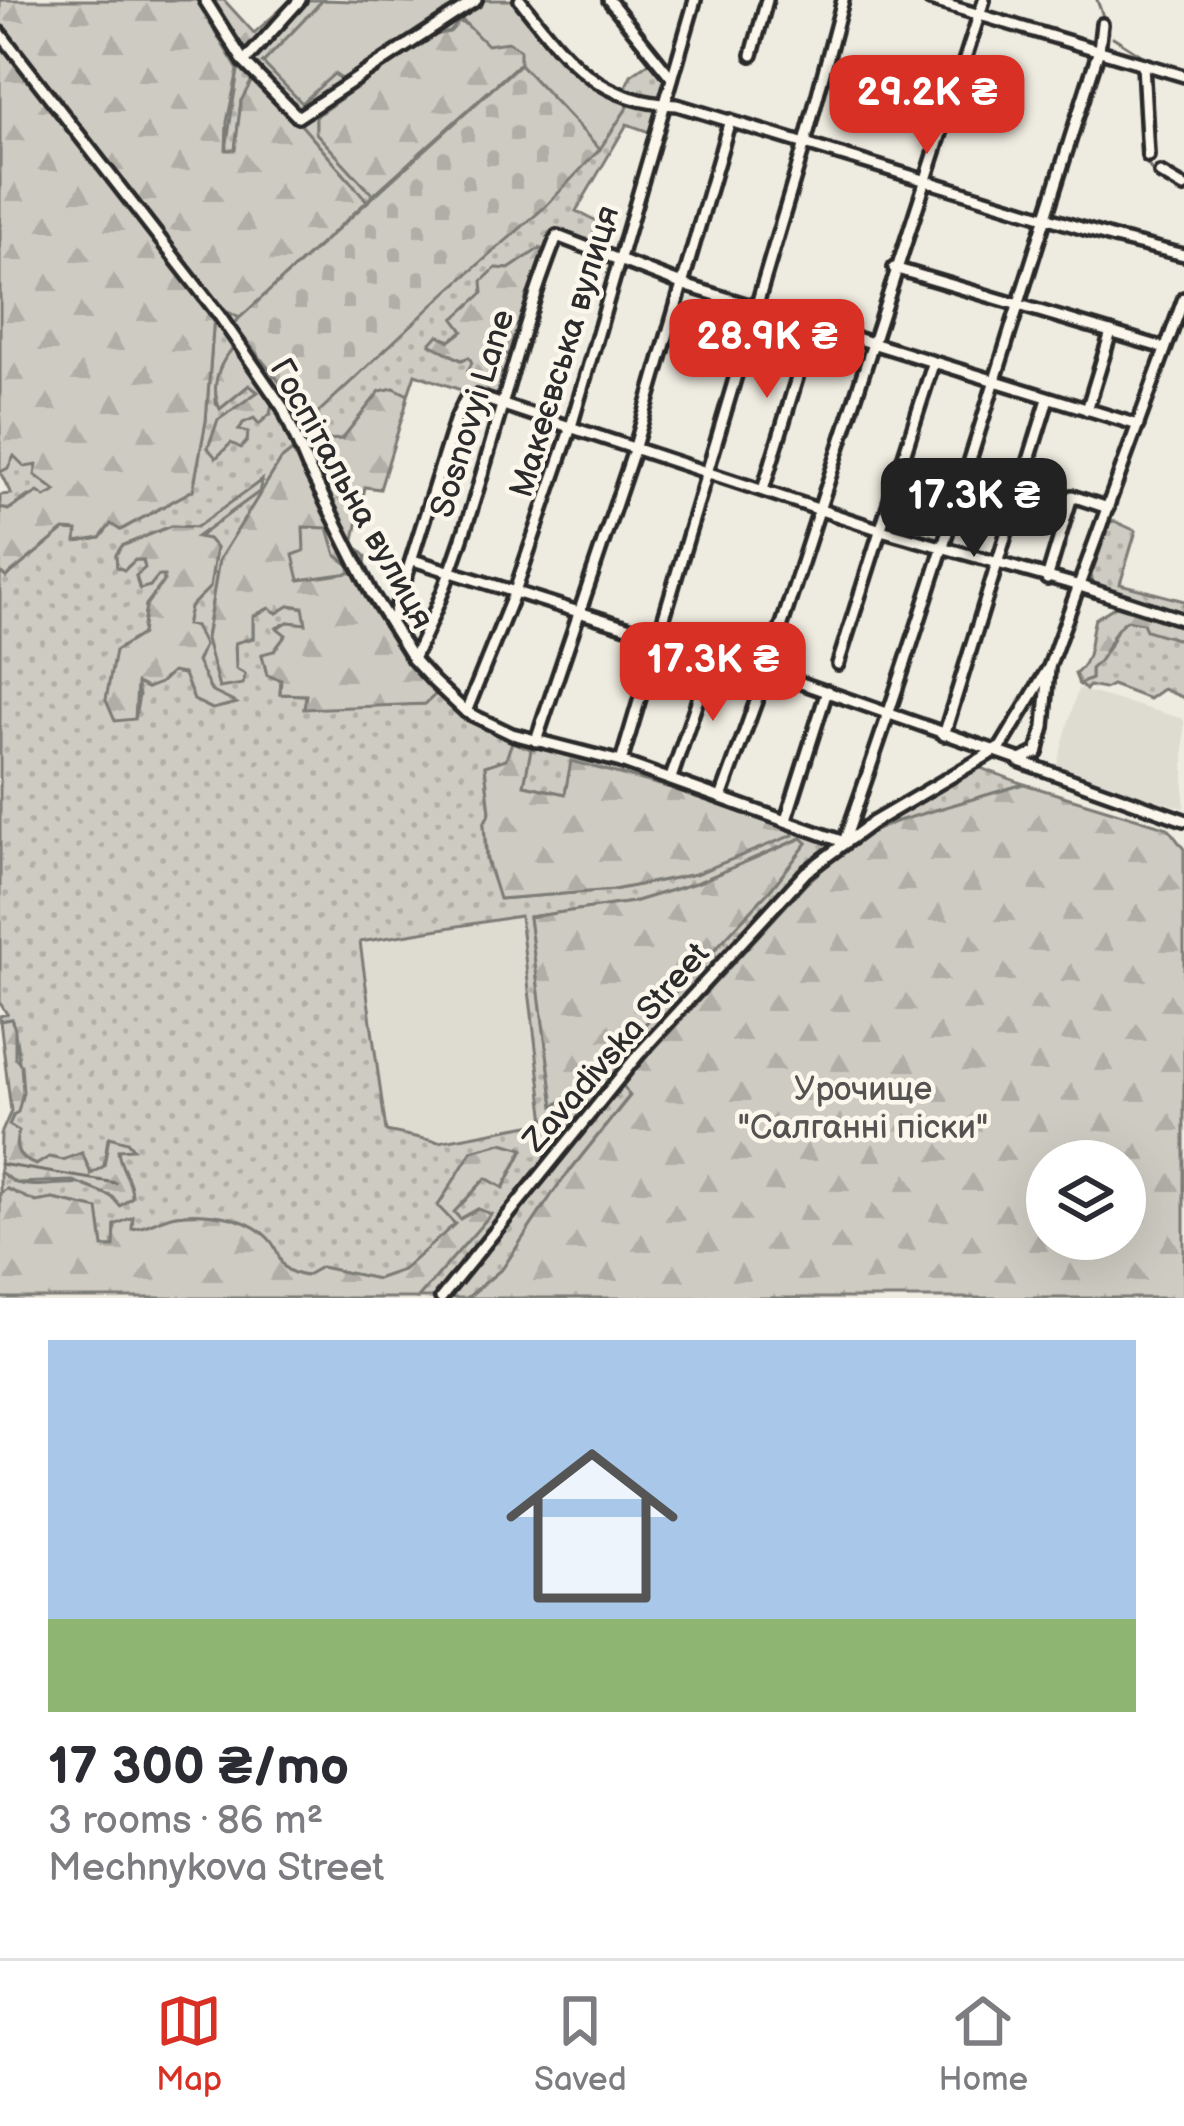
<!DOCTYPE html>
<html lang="en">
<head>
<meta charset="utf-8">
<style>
	body { margin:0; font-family:"Balsamiq Sans",sans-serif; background:#f7f7f7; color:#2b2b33; height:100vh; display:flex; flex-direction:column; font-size:45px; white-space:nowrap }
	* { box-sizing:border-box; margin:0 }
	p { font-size:39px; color:#7c7c81 }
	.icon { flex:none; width:66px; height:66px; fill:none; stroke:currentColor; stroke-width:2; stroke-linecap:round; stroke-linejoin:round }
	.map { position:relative; height:1298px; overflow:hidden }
	.side { display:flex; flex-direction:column; background:#fff; flex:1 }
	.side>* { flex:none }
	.fabs { position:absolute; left:1026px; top:1140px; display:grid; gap:24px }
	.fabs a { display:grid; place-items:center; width:120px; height:120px; border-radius:50%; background:#fff; box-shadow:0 12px 48px #0002; font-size:60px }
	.price { position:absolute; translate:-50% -102px; padding:0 27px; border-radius:24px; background:#d93025; color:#fff; font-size:39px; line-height:78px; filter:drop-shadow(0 3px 6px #0008) }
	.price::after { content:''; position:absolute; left:50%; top:72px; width:36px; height:27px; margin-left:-18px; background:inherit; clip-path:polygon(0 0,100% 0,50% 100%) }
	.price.on { background:#222; color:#fff }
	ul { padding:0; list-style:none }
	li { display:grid; align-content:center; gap:24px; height:636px; padding:0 48px }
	li span { display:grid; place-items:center; height:372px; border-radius:0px; color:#555 }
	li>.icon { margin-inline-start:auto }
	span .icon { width:216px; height:216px; fill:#fffc; stroke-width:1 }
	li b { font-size:51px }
	.dock { display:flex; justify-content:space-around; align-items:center; height:168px; border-top:3px solid #e1e1e2; background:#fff; font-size:33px; color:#7c7c81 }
	.dock a { display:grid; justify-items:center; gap:6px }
	.dock .on { color:#d93025 }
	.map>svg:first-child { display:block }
</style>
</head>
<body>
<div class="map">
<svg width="1184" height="1298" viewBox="0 0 1184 1298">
	<defs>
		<pattern id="grass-dots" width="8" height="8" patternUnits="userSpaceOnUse" patternTransform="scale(3)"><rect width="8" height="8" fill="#cecbc2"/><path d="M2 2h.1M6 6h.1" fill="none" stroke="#b1aea7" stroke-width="1.8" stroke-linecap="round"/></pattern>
		<pattern id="forest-firs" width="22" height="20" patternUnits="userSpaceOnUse" patternTransform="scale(3)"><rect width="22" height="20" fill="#cecbc2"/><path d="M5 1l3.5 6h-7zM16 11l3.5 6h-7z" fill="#b1aea7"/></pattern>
		<pattern id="cemetery-stones" width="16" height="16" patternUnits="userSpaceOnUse" patternTransform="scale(3)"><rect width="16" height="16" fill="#cecbc2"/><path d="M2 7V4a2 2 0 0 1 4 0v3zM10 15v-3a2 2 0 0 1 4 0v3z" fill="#b1aea7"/></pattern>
	</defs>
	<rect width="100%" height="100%" fill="#eeebe0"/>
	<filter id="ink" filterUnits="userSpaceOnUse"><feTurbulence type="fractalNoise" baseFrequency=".00833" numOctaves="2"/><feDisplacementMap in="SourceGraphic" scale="24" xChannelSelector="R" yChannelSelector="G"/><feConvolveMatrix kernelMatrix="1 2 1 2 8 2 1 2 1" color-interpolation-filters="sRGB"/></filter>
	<g filter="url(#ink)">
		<!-- built -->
		<g fill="#dedbd1">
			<path d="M1078,689L1184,719V808L1055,771Z"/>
			<path d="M521,916L545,1122L438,1142L386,1131L360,942Z"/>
		</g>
		<!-- grass -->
		<g fill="url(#grass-dots)" stroke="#7c7b76" stroke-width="3" fill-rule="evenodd">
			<path d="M290,0H323L263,63L334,73L343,80L452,10L465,23L459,22L450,33L430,36L316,116V133L373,195L367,201L289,111L241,101L235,151L226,150L238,70L206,17L204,8L211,4L243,58L284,12L281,9Z"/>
			<path d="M651,61L670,82L655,134L627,124L576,211L597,221L591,243L568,236L557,249L507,414L458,389L415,374L408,395L394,388L380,391L342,439L305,441L281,460L219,560L206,638L219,687L243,683L245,674L236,669L235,642L253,638V616L269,608L277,613L290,605L304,608L307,624L288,622L278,627L287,634L274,651L262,655L267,675L281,680L280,694L307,695L304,708L425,704L437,693L477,723L532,745L674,785L830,844L965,762L1024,784L895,822L857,839L808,882L623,1083L630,1095L557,1187L503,1268L467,1298H418L490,1215L478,1209L460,1219L454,1212L486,1178L504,1187L523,1150L502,1143L472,1151L438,1206L456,1223L403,1270L377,1279L321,1267L305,1276C271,1269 285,1255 268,1238C247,1216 205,1211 176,1215C159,1218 148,1228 131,1229L132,1218L115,1225L114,1247H103L98,1209L53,1199L36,1202L7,1189L0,1193V1172C6,1175 10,1181 17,1183C49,1193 91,1167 120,1206L132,1197C132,1179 119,1168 118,1149L132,1148L127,1142L108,1138L104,1166L91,1174L82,1153L63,1160L49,1157L36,1165C19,1159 13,1149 18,1131L9,1125C13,1113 19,1111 21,1099C23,1087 16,1029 11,1019L0,1021V1016L7,1014L0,1003V572L6,577L64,530H77V542L100,538L111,523L121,530L193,490L206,421L214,315L221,309L240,318L234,324L311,419C358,375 405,329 453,286C517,229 581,178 628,107L621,97L631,75ZM540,249L546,255L526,298L528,303L511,355L498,351L494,361L500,373L485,383L468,371L473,363L469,356L461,360L431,344L438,335L450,341L463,331L455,319L483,293V281L496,268L509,269ZM233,348L272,404L270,414L260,423L254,418L243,423L238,431L247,433V441L241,447L231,443L217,457L208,447L218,420L258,392L249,385L221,408L216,404C215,381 217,366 233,348ZM261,481L258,492L196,539H208L216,549L210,587L190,607L186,626H195L204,645L197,662L211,691L234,704L212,709L194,700L184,674L172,672L160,683L147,688L136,683L139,695L135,718L115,720L106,700L115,652L142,634L146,605L164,582V575L158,576L150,586L139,588L136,576L145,568L143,560H135L125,570L117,566L116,555L122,546L171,526L197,527ZM513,743L531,749L524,785L565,794L572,761L671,788L792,830L793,834L695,874L613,890L500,899L486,860L484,824L490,812L485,766L506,759ZM801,838L807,843L772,888L591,1082L554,1105L529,917L633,902L699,882ZM520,916L545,1122L439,1142L386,1131L360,942Z"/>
			<path d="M14,455L37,465L42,478L56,492L45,497L28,496L8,510L0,507V495L11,494L0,472L8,468Z"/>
			<path d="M1114,521L1136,531L1120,584L1184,601V617L1094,586L1091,575L1110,523Z"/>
			<path d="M1127,620L1144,623L1175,639L1184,636V698L1163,689L1149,699L1112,685L1104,689L1089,686L1086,690L1079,684L1091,679V669L1108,649L1119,625Z"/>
		</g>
		<!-- forest -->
		<g fill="url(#forest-firs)" stroke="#7c7b76" stroke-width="3" fill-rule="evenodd">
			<path d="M0,0H224L254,33L281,9L285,13L243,59L210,5L205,9L206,17L238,70L227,122L226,150H235L241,101L252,80L289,111L367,201L240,318L222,309L214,315L206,421L193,490L120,530L111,524L100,538L76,542L77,531L64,530L6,577L0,572V507L8,510L38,492L45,497L56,491L35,475L37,465L25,467L14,456L8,468L0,472Z"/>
			<path d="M459,22C481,27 483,48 508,41L520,49L523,60L373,195L316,133V116L430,36L450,32Z"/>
			<path d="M540,248L546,255L526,297L528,303L511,356L497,352L494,361L501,373L485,383L468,370L472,363L469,357L462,360L430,344L438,335L450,341L463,331L454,319L483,293L482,281L496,268L509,269Z"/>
			<path d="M233,348L272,404L270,414L259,424L254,418L243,423L239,430L248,432L247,441L241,448L231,443L216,458L208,448L218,420L258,392L249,385L220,409C210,387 218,365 233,348Z"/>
			<path d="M394,388L408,395L405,408L380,489L365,487L353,544L366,556L364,571L411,663L437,693L425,704L304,709L306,695L280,694L281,680L267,675L262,654L274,651L286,635L277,628L288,622L306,624L303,607L290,605L277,613L269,608L253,616V638L235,643L236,669L245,674L243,684L219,688L206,639L219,560L281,460L305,441L342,439L380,391Z"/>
			<path d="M262,480L259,492L197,537L208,539L216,548L210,587L190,607L186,625L195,626L204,645L197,662L211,691L236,703L213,709L194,700L184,674L172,672L160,683L147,688L137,683L135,719L115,721L106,700L115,651L142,634L146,605L164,581V576H158L150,586L140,589L136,576L145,568L143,560H135L124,570L117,567L116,555L122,546L171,526L197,527Z"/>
			<path d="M1116,606L1184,626V636L1176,639L1146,630L1143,623L1127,620C1109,631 1109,656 1091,669V679L1079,684L1075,674C1094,659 1088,640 1095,619Z"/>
			<path d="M512,742L531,749L524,785L565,794L571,761L671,788L792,831L793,835L695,874L613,890L499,899L487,860L484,824L490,812L485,766L506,759Z"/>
			<path d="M1024,784L1168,828L1184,849V1298H467L503,1268L557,1187L630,1096L622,1084L808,882L857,839L895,822ZM1047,1161H1125V1239H1047Z"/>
			<path d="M802,838L807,843L772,888L591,1082L554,1106L529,917L633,902L699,882Z"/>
			<path d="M11,1019L15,1029V1058L21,1065L23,1092L18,1112L13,1115L9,1125L19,1131C12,1149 19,1159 36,1165L49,1157L63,1160L82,1153L91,1174L104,1166L109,1137L127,1142L133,1149L118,1150C119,1169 132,1178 132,1197L120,1206L113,1197L73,1181L16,1183L0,1172L1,1134L11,1111L0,1021Z"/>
			<path d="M502,1143L523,1149L503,1188L486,1178L454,1212L460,1219L478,1209L491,1214L418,1298H0V1193L7,1189L36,1202L53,1199L98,1209L103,1247H114L115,1225L133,1217L132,1229C149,1228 160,1217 177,1215C206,1211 247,1216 268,1238C286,1256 271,1269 305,1276L321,1267L377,1279L403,1270L455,1224L438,1206L472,1151Z"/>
		</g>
		<!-- cemetery -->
		<path fill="url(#cemetery-stones)" stroke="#7c7b76" stroke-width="3" d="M520,64L600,149L545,207L450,289L310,420L233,324Z"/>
		<!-- green -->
		<g fill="#cecbc2" stroke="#7c7b76" stroke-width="3">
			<path d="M323,0L415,3L418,0H513C529,20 544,45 562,63C581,81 613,87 628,106L600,149L520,64V49L508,42L487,45L452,10L343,80L334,74L302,103L263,63Z"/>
			<path d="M303,527L328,528L336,555L348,564L350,573L299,580L293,555L304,551Z"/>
		</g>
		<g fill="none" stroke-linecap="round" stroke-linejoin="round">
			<!-- stream -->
			<g stroke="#74726e" stroke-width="3">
				<path d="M1097,0L1109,33"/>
				<path d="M1113,37L1149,60"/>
				<path d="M1150,100L1151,139"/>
				<path d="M1147,164L1160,181L1184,195"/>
				<path d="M0,1164L116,1183"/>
			</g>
			<defs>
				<g id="minor">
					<path d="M205,0L244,62L298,117L476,0"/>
					<path d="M520,0C565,57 597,103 677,105L1114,238L1184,255"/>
					<path d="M609,0L672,78"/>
					<path d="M930,0L1184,76"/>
					<path d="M0,33L219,315L283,408L308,467L372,594L413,659L434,682L466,712L512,734L621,762L844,842"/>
					<path d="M752,55L767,0"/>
					<path d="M244,62L300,0"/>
					<path d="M1143,64L1148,156"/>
					<path d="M1160,173L1184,187"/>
					<path d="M894,268L1164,348"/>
					<path d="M1087,410L1111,332"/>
					<path d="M763,490L813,325"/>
					<path d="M413,560L767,671L1021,760L1037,752"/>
					<path d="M1047,579L1072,496L1108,508"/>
					<path d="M391,624L455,421L465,400L476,396L881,530L1080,586L1184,620"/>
					<path d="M413,659C480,525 502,374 557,236L684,285L1138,425"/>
					<path d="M838,664L933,364"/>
					<path d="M466,712L515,591L570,430L695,0"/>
					<path d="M944,735L1048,399"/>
					<path d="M536,741L634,450L730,120"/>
					<path d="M1037,753L1044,727L1049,669"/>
					<path d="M1019,761L1184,820"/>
					<path d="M621,762L805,143L843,0"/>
					<path d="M671,778L713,655"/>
					<path d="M722,795L767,671L984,0"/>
					<path d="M786,820L827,691"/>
					<path d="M844,842C937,581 1013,314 1099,50L1102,24"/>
					<path d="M441,1298L638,1055L806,872L872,823L1001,747L1049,667L1184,298"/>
				</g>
			</defs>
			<!-- minor casing -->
			<use href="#minor" stroke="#2b2b2b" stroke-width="18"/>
			<!-- minor -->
			<use href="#minor" stroke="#fbf7ec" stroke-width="9"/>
		</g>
	</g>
	<g text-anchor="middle" stroke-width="9" stroke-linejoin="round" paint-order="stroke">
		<!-- street labels -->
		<g font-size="33" fill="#2b2b2b" stroke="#fbf7ec">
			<text transform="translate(563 351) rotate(-73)" y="12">Макеєвська вулиця</text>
			<text transform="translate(471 413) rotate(-73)" y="12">Sosnovyi Lane</text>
			<text transform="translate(353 493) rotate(61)" y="12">Госпітальна вулиця</text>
			<text transform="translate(615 1046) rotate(-49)" y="12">Zavadivska Street</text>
		</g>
		<!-- park labels -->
		<g font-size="33" fill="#545351" stroke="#fbf7ec">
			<text x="863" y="1100">Урочище<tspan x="863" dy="38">"Салганні піски"</tspan></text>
		</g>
	</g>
</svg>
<div class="fabs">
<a><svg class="icon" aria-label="layers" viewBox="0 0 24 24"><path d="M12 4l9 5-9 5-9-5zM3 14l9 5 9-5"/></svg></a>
</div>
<b class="price" style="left:927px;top:157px">29.2K ₴</b>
<b class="price" style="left:767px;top:401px">28.9K ₴</b>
<b class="price on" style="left:974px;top:560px">17.3K ₴</b>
<b class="price" style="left:713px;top:724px">17.3K ₴</b>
</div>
<section class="side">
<ul>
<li><span style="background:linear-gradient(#a9c7e8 75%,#8fb573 0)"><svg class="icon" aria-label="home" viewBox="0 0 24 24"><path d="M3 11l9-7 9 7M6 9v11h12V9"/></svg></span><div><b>17 300 ₴/mo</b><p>3 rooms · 86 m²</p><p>Mechnykova Street</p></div></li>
</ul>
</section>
<nav class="dock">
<a class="on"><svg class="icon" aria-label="map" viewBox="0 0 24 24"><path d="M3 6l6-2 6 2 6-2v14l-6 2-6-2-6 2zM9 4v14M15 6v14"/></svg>Map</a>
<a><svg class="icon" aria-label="saved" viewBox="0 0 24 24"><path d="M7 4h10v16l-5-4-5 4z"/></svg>Saved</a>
<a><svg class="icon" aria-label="home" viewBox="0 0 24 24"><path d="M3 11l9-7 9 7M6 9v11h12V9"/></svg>Home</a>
</nav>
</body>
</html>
